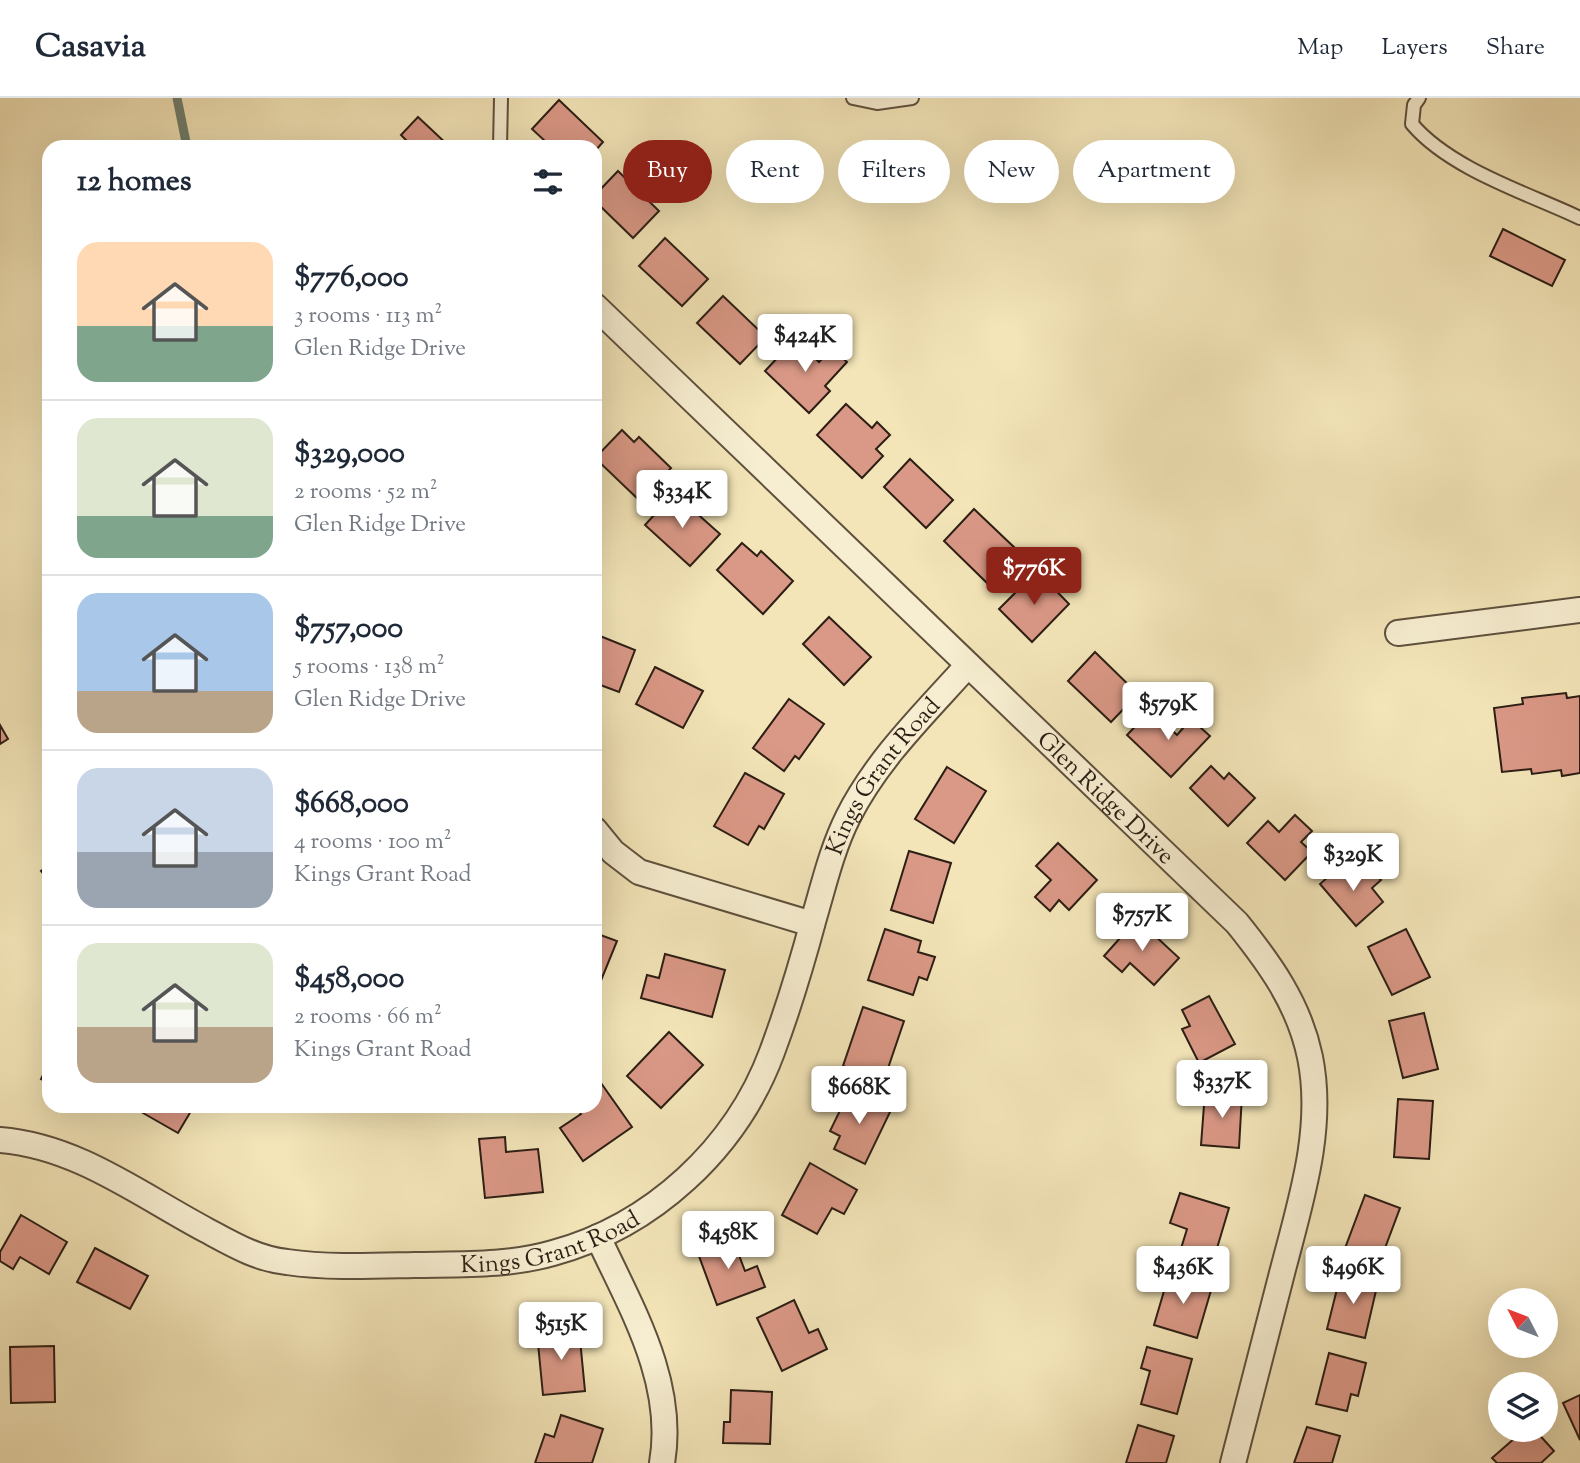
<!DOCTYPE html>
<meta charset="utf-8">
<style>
body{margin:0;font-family:"Sorts Mill Goudy",serif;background:#f2f2f3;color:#1f2937;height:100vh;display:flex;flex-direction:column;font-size:26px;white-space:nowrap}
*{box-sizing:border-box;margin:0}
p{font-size:23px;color:#747a83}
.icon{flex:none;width:38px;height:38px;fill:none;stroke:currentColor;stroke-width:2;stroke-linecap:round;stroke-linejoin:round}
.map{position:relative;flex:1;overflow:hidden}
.panel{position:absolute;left:42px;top:42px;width:560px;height:973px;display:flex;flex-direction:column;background:#fff;border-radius:21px;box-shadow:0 7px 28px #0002}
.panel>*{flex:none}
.hud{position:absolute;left:623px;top:42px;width:665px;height:63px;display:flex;gap:14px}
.needle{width:46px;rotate:312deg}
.tools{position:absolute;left:1488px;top:1190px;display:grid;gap:14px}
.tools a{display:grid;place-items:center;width:70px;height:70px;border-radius:50%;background:#fff;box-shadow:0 7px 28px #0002;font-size:35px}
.price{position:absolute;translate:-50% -60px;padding:0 16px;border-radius:7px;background:#fff;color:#222;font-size:23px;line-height:46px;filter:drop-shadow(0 2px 4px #0008)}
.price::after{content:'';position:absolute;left:50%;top:42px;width:21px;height:16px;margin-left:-10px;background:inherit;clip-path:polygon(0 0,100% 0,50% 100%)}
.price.current{background:#8f2418;color:#fff}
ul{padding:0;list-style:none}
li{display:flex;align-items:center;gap:21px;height:175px;padding:0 35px}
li+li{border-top:2px solid #e0e1e3}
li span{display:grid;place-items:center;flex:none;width:196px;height:140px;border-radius:21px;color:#555}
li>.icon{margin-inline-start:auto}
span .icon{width:84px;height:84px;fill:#fffc;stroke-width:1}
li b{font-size:30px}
h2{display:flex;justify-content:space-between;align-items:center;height:84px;padding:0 35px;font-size:30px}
.chip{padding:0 24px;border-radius:32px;background:#fff;box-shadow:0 7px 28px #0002;font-size:24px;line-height:63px}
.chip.current{background:#8f2418;color:#fff}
header{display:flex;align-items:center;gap:42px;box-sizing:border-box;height:98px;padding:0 35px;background:#fff;border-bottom:2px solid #e0e1e3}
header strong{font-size:33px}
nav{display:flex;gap:38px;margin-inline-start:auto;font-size:24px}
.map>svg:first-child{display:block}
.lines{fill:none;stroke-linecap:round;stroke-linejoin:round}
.stream{stroke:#6f7f6f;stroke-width:9}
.building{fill:#da9886;stroke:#2c1e14;stroke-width:2}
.lane-casing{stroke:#5e503d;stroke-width:16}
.street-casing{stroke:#5e503d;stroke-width:28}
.lane{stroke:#f7eed1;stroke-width:12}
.street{stroke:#f7eed1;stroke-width:24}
.labels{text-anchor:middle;stroke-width:7;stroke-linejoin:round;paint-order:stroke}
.street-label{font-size:24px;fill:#2c1e14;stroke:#f7eed1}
</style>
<header>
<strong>Casavia</strong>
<nav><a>Map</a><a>Layers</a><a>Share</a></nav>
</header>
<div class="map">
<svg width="1580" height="1365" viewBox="0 0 1580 1365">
<rect width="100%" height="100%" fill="#f3e5b8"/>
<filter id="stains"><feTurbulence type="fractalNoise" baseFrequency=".00286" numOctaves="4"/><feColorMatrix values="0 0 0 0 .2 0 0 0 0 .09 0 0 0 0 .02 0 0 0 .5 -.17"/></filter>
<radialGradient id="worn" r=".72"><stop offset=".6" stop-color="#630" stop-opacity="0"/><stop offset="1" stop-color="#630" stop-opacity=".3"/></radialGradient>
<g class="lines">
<polyline class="stream" points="177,0 187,49"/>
</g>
<g class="building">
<polygon points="559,2 603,44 595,53 595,49 541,48 545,43 532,31"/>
<polygon points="418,19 450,49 400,49 406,42 401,37"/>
<polygon points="618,73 659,113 633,140 595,103 595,97"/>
<polygon points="1503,131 1565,162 1552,188 1490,158"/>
<polygon points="665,140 708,181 682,208 639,168"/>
<polygon points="723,198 766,239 740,266 697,225"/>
<polygon points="795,241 819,264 832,250 847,264 825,288 830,293 809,315 765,273"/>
<polygon points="846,306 872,330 877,324 890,337 876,351 883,358 862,380 817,337"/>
<polygon points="622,332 634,344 639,339 671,370 640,403 595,360"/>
<polygon points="910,361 953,402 926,430 884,389"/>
<polygon points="674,395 720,436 690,468 645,427"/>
<polygon points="974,411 1018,453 987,485 944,443"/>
<polygon points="742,445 757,458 761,453 793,483 763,516 717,472"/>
<polygon points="1037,473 1069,506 1032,544 999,511"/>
<polygon points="829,519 871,559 844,587 803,546"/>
<polygon points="595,536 635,552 619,594 595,585"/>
<polygon points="1095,554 1138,596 1111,624 1068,583"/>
<polygon points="655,569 703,593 683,630 636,606"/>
<polygon points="1566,595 1567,600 1580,598 1580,675 1562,678 1561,672 1532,676 1531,671 1502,674 1494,610 1523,606 1522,600"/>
<polygon points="789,601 824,626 799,661 795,658 784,673 753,650"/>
<polygon points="1151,612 1177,637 1191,621 1210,638 1171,679 1127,637"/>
<polygon points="0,627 8,641 0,646"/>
<polygon points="1211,668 1224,681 1229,675 1255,700 1228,728 1190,690"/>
<polygon points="947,669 986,693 954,745 915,721"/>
<polygon points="745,675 784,696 764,731 759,728 748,747 714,728"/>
<polygon points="1295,717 1312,733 1301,744 1312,754 1285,782 1247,745 1268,723 1279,734"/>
<polygon points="1058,745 1097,782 1069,812 1059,802 1050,813 1035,799 1051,782 1036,768"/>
<polygon points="909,753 951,765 933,825 891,812"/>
<polygon points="1344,765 1358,781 1371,771 1381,782 1372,790 1383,804 1356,828 1320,786"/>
<polygon points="49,767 49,783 41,773"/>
<polygon points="1137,821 1179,860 1154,887 1130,865 1122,874 1104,858"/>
<polygon points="885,831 921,843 918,854 935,859 927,882 919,879 913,897 868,882"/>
<polygon points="1406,831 1430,879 1392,897 1368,849"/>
<polygon points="595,835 617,843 600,885 595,883"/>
<polygon points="665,856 725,872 712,919 641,900 647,877 659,880"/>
<polygon points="1209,898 1235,946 1199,965 1182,931 1190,928 1182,912"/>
<polygon points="863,909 904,923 884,982 843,968"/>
<polygon points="1424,915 1438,971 1403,980 1389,923"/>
<polygon points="669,934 703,967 661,1010 627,978"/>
<polygon points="49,965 49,985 41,981"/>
<polygon points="601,985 632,1029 583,1063 560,1030 581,1016 575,1008 595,1008 595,989"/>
<polygon points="850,992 891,1012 865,1066 834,1051 840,1038 830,1033"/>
<polygon points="1205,994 1242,997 1239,1050 1201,1047"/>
<polygon points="1398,1001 1433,1003 1429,1061 1394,1059"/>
<polygon points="138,1008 194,1008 178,1035 136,1011"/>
<polygon points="505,1039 506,1054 538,1051 543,1094 485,1100 479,1041"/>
<polygon points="810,1065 857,1092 844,1116 832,1110 817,1136 782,1117"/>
<polygon points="1180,1095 1229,1110 1212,1167 1179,1157 1187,1131 1170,1125"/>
<polygon points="1365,1097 1400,1110 1379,1166 1344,1153"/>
<polygon points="21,1117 67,1144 49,1176 20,1159 13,1171 0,1163 0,1154"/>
<polygon points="731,1136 745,1173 757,1168 765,1189 717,1207 696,1150"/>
<polygon points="95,1150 148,1178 130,1211 77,1184"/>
<polygon points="1341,1175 1378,1184 1365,1240 1327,1231"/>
<polygon points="1169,1176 1212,1189 1197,1240 1154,1227"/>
<polygon points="794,1202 809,1235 818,1231 827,1251 782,1273 757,1220"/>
<polygon points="579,1231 585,1293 543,1297 537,1235"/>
<polygon points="54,1248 55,1304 11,1305 10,1249"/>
<polygon points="1147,1249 1192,1261 1177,1316 1141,1306 1150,1273 1141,1270"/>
<polygon points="1329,1255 1366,1265 1358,1298 1351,1296 1347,1313 1316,1306"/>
<polygon points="731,1292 772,1294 770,1346 723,1345 724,1324 730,1324"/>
<polygon points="1580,1297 1580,1342 1563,1305"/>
<polygon points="561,1317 603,1331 592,1365 535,1365 545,1336 554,1339"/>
<polygon points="1138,1327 1174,1338 1166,1365 1126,1365"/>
<polygon points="1307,1329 1340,1338 1332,1365 1294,1365"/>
<polygon points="1524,1332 1535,1332 1554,1353 1541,1365 1497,1365 1492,1360"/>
</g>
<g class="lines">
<defs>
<g id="lane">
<polyline points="853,0 877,5 912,0"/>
<path d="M1419,0L1414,7L1412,26C1450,71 1527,95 1580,120"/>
<polyline points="500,49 501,0"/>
</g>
<g id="street">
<path id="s1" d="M595,208L1237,825C1270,866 1299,906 1310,959C1325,1033 1299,1108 1281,1179C1265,1241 1249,1303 1233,1365"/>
<polyline points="1398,535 1580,512"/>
<polyline points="595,732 613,754 639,774 812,826"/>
<path id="s2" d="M0,1042C77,1048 140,1097 206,1132C232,1146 257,1161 287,1164C329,1170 371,1168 414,1167C460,1166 508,1168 553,1155C652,1128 736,1051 772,954C788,911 802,865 814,820C824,786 832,751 848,719C877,661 926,614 968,567"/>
<path d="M598,1139C631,1210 676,1284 662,1365"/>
</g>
</defs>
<use href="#lane" class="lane-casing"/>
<use href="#street" class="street-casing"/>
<use href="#lane" class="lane"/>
<use href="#street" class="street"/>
</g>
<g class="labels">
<g class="street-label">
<text dy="8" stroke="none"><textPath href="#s2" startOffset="1190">Kings Grant Road</textPath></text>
<text dy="8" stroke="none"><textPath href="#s1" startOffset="709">Glen Ridge Drive</textPath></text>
<text dy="8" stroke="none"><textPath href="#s2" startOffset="581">Kings Grant Road</textPath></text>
</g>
</g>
<rect width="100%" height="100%" filter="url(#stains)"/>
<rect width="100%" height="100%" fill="url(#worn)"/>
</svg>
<div class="tools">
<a><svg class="needle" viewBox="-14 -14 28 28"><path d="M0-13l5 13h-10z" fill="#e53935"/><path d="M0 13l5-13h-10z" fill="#747a83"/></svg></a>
<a><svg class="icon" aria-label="layers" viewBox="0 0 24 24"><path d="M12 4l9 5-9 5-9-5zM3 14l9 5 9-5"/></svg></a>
</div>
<b class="price" style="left:805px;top:276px">$424K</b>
<b class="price" style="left:682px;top:432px">$334K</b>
<b class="price current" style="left:1034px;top:509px">$776K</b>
<b class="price" style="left:1168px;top:644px">$579K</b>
<b class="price" style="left:1353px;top:795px">$329K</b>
<b class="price" style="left:1142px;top:855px">$757K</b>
<b class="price" style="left:1222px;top:1022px">$337K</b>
<b class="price" style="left:859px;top:1028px">$668K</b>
<b class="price" style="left:728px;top:1173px">$458K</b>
<b class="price" style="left:1183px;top:1208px">$436K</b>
<b class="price" style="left:1353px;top:1208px">$496K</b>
<b class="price" style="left:561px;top:1264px">$515K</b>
<div class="hud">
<a class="chip current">Buy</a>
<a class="chip">Rent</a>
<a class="chip">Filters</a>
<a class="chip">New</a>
<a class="chip">Apartment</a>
</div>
<section class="panel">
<h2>12 homes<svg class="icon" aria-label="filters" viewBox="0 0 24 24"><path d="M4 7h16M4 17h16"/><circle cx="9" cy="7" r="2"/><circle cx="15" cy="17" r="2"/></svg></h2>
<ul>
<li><span style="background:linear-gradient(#ffd9b3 60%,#7fa58c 0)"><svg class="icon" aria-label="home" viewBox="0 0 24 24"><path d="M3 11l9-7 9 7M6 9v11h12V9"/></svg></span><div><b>$776,000</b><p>3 rooms · 113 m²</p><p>Glen Ridge Drive</p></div></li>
<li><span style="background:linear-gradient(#dfe7d0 70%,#7fa58c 0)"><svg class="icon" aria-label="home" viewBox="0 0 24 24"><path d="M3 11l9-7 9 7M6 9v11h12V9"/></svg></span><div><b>$329,000</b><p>2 rooms · 52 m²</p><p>Glen Ridge Drive</p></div></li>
<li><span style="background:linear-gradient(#a9c7e8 70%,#b9a48a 0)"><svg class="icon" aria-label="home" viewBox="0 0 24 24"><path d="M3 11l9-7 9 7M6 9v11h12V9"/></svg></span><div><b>$757,000</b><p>5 rooms · 138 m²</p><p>Glen Ridge Drive</p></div></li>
<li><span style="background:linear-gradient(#c9d6e8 60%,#9aa5b1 0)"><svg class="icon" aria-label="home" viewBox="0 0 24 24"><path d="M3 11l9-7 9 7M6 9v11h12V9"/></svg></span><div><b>$668,000</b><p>4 rooms · 100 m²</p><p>Kings Grant Road</p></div></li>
<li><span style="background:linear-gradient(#dfe7d0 60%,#b9a48a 0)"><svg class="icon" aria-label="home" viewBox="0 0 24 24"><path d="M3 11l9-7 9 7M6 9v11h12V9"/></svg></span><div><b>$458,000</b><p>2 rooms · 66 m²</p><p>Kings Grant Road</p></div></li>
</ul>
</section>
</div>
